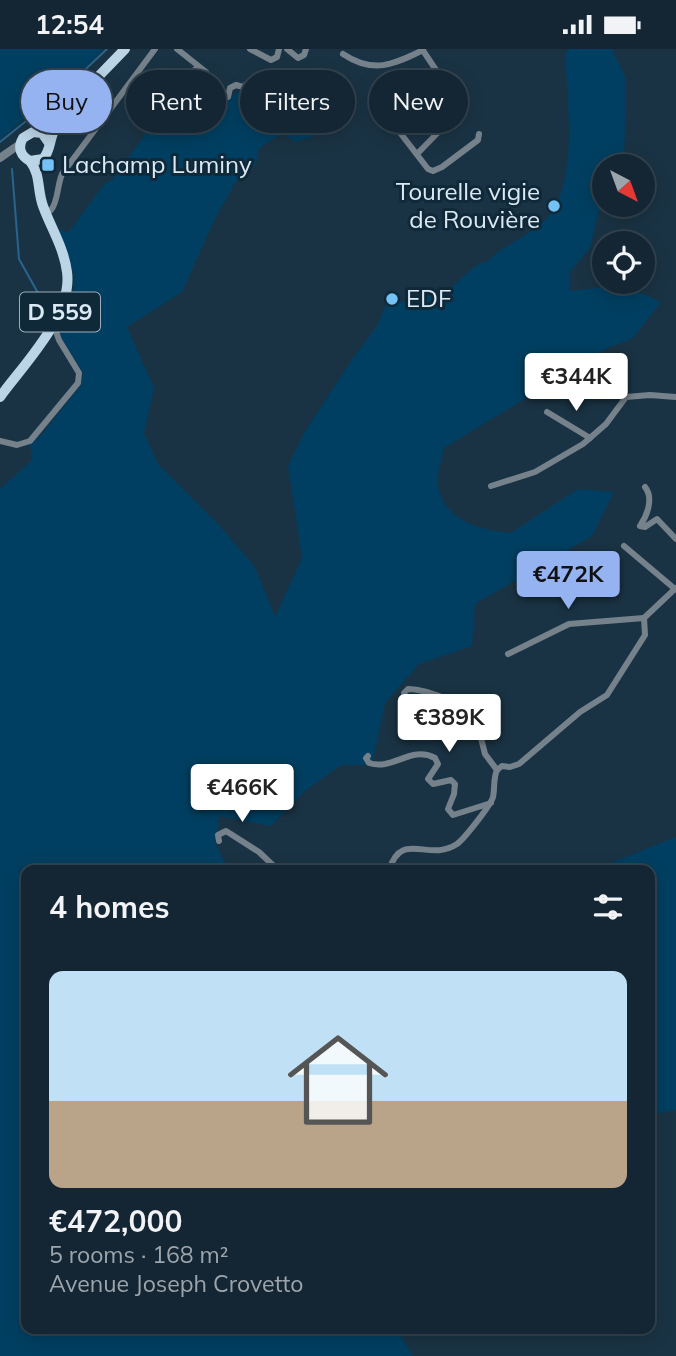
<!DOCTYPE html>
<meta charset="utf-8">
<style>
body{margin:0;font-family:Mulish,sans-serif;background:#21323f;color:#f1f3f6;height:100vh;display:flex;flex-direction:column;font-size:26px;white-space:nowrap}
*{box-sizing:border-box;margin:0}
p{font-size:23px;color:#9da5ac}
.icon{flex:none;width:38px;height:38px;fill:none;stroke:currentColor;stroke-width:2;stroke-linecap:round;stroke-linejoin:round}
.map{position:relative;flex:1;overflow:hidden}
.panel{position:absolute;left:21px;top:816px;width:634px;height:469px;display:flex;flex-direction:column;background:#142633;border-radius:14px;box-shadow:0 4px 18px #0003,0 0 0 2px #33434e}
.panel>*{flex:none}
.top-card{position:absolute;left:21px;top:21px;width:635px;height:63px;display:flex;gap:14px}
.needle{width:46px;rotate:139deg}
.fabs{position:absolute;left:592px;top:105px;display:grid;gap:14px}
.fabs a{display:grid;place-items:center;width:63px;height:63px;border-radius:50%;background:#142633;box-shadow:0 4px 18px #0003,0 0 0 2px #33434e;font-size:35px}
.price{position:absolute;translate:-50% -60px;padding:0 16px;border-radius:7px;background:#fff;color:#222;font-size:23px;line-height:46px;filter:drop-shadow(0 2px 4px #0008)}
.price::after{content:'';position:absolute;left:50%;top:42px;width:21px;height:16px;margin-left:-10px;background:inherit;clip-path:polygon(0 0,100% 0,50% 100%)}
.price.selected{background:#95b2f1;color:#111}
ul{padding:0;list-style:none}
li{display:grid;align-content:center;gap:14px;height:371px;padding:0 28px}
li+li{border-top:2px solid #33434e}
li span{display:grid;place-items:center;height:217px;border-radius:14px;color:#555}
li>.icon{margin-inline-start:auto}
span .icon{width:126px;height:126px;fill:#fffc;stroke-width:1}
li b{font-size:30px}
h2{display:flex;justify-content:space-between;align-items:center;height:84px;padding:0 28px;font-size:30px}
.chip{padding:0 24px;border-radius:32px;background:#142633;box-shadow:0 4px 18px #0003,0 0 0 2px #33434e;font-size:24px;line-height:63px}
.chip.selected{background:#95b2f1;color:#111}
.status{display:flex;justify-content:space-between;align-items:center;height:49px;padding:0 35px;background:#142633;direction:ltr}
.status svg{height:19px;fill:currentColor}
.map>svg:first-child{display:block}
.green{fill:#003f61}
.lines{fill:none;stroke-linecap:round;stroke-linejoin:round}
.stream{stroke:#28658c;stroke-width:2}
.minor{stroke:#76828b;stroke-width:6}
.tertiary{stroke:#76828b;stroke-width:8}
.primary{stroke:#bbd4e6;stroke-width:10}
.poi-dot{fill:#73c1f5;stroke:#102939;stroke-width:2.5}
.labels{text-anchor:middle;stroke-width:6;stroke-linejoin:round;paint-order:stroke}
.shield{fill:#102939;stroke:#9dafbc;stroke-width:2}
.shield-label{font-size:23px;font-weight:bold;fill:#dae9f4}
.poi-label{font-size:24px;fill:#dae9f4;stroke:#102939;text-anchor:start}
</style>
<div class="status"><b>12:54</b><svg viewBox="0 0 49 12"><path d="M0 12V9h3v3zM5 12V6h3v6zM10 12V3h3v9zM15 12V0h3v12zM26 1h20v11H26zM47 4h2v5h-2z"/></svg></div>
<div class="map">
<svg width="676" height="1307" viewBox="0 0 676 1307">
<rect width="100%" height="100%" fill="#1a3344"/>
<g class="green">
<polygon points="0,0 103,0 81,23 0,90"/>
<path d="M569,0H612L626,30L624,117H604V154L599,161L590,199L569,224V242L624,236L661,253L633,289L608,299L444,399C442,410 436,427 438,437C445,472 480,481 511,484L578,440L614,443L592,487L475,555L472,597L419,615L385,654L372,716H341L306,741L271,777L219,767L216,796L229,821H26V1279H396L413,1307H0V440L32,411L30,395L41,386L81,336L83,324L62,290L59,279C83,233 75,224 57,179L68,184L105,134L112,131L171,50L172,41L204,65L266,25L347,66L328,83L295,93L283,84L259,99L256,115L235,134L214,172L182,243L127,278L154,339L144,384L158,415L217,474L255,518L275,568L302,509L288,417L305,382L353,309L377,277L386,256C406,251 427,249 446,241C460,235 469,216 487,213C504,194 533,186 548,168C579,130 567,50 565,4Z"/>
<polygon points="676,788 676,1061 649,1066 649,821 593,821"/>
</g>
<g class="lines">
<g class="stream">
<polyline points="0,93 56,48 107,0"/>
<polyline points="12,120 19,210 38,244 44,275"/>
</g>
<g class="minor">
<polyline points="177,0 206,23 222,49 228,48 230,39 236,36 243,38 250,32"/>
<polyline points="250,0 271,11 277,8 279,0"/>
<polyline points="287,0 298,9 304,6 306,0"/>
<polyline points="422,0 456,51"/>
<path d="M343,5C373,25 393,16 423,1"/>
<polyline points="181,32 198,18"/>
<circle cx="453" cy="58" r="7"/>
<polyline points="398,81 428,120 433,122 442,118 478,91 479,85"/>
<polyline points="417,105 457,64"/>
<path d="M51,161C58,153 57,137 62,125L155,0"/>
<polyline points="547,363 590,389"/>
<polyline points="0,392 17,396 30,392 78,334 79,324 59,291 53,274"/>
<polyline points="491,437 535,423 583,395 606,375 626,348 650,346 676,348"/>
<path d="M645,438C654,449 647,467 640,477L645,478L657,470L676,490"/>
<polyline points="624,497 675,540"/>
<polyline points="508,605 569,575 644,569"/>
<path d="M412,670L404,644L408,640C428,640 445,651 464,655C470,657 475,655 480,658V662L461,666L458,672L480,685L485,705L497,721"/>
<path d="M368,707L366,709L369,714C393,722 411,696 435,709L438,715L428,730L433,735L451,731L455,735L454,745L448,760L453,766L491,754"/>
<polyline points="219,792 218,786 226,782 259,803 278,821"/>
<path d="M389,821C402,780 428,814 457,795C464,790 491,756 493,748C495,739 493,730 497,721L502,717L510,718L519,715L580,663L607,646L645,586L644,569L676,539"/>
</g>
<polyline class="tertiary" points="0,109 20,95"/>
<g class="primary">
<polyline points="96,30 125,0"/>
<path d="M49,94L42,84L33,83L23,89C17,99 21,107 30,112L43,110C51,102 49,90 55,80L99,28"/>
<path d="M0,348C24,315 73,266 67,223C64,199 51,179 43,157C37,141 41,126 30,112"/>
</g>
</g>
<g class="poi-dot">
<rect x="41" y="109" width="14" height="14" rx="3.5"/>
<circle cx="554" cy="157" r="7"/>
<circle cx="392" cy="250" r="7"/>
</g>
<g class="labels">
<rect class="shield" x="20" y="243.5" width="80" height="39" rx="5"/>
<g class="shield-label">
<text x="60" y="271">D 559</text>
</g>
<g class="poi-label">
<text x="62" y="124">Lachamp Luminy</text>
<text x="540" y="151" text-anchor="end">Tourelle vigie<tspan x="540" dy="28">de Rouvière</tspan></text>
<text x="406" y="258">EDF</text>
</g>
</g>
</svg>
<div class="fabs">
<a><svg class="needle" viewBox="-14 -14 28 28"><path d="M0-13l5 13h-10z" fill="#e53935"/><path d="M0 13l5-13h-10z" fill="#9da5ac"/></svg></a>
<a><svg class="icon" aria-label="locate" viewBox="0 0 24 24"><circle cx="12" cy="12" r="6"/><path d="M12 2v4M12 18v4M2 12h4M18 12h4"/></svg></a>
</div>
<b class="price" style="left:576px;top:364px">€344K</b>
<b class="price selected" style="left:568px;top:562px">€472K</b>
<b class="price" style="left:449px;top:705px">€389K</b>
<b class="price" style="left:242px;top:775px">€466K</b>
<div class="top-card">
<a class="chip selected">Buy</a>
<a class="chip">Rent</a>
<a class="chip">Filters</a>
<a class="chip">New</a>
</div>
<section class="panel">
<h2>4 homes<svg class="icon" aria-label="filters" viewBox="0 0 24 24"><path d="M4 7h16M4 17h16"/><circle cx="9" cy="7" r="2"/><circle cx="15" cy="17" r="2"/></svg></h2>
<ul>
<li><span style="background:linear-gradient(#bfe0f5 60%,#b9a48a 0)"><svg class="icon" aria-label="home" viewBox="0 0 24 24"><path d="M3 11l9-7 9 7M6 9v11h12V9"/></svg></span><div><b>€472,000</b><p>5 rooms · 168 m²</p><p>Avenue Joseph Crovetto</p></div></li>
</ul>
</section>
</div>
